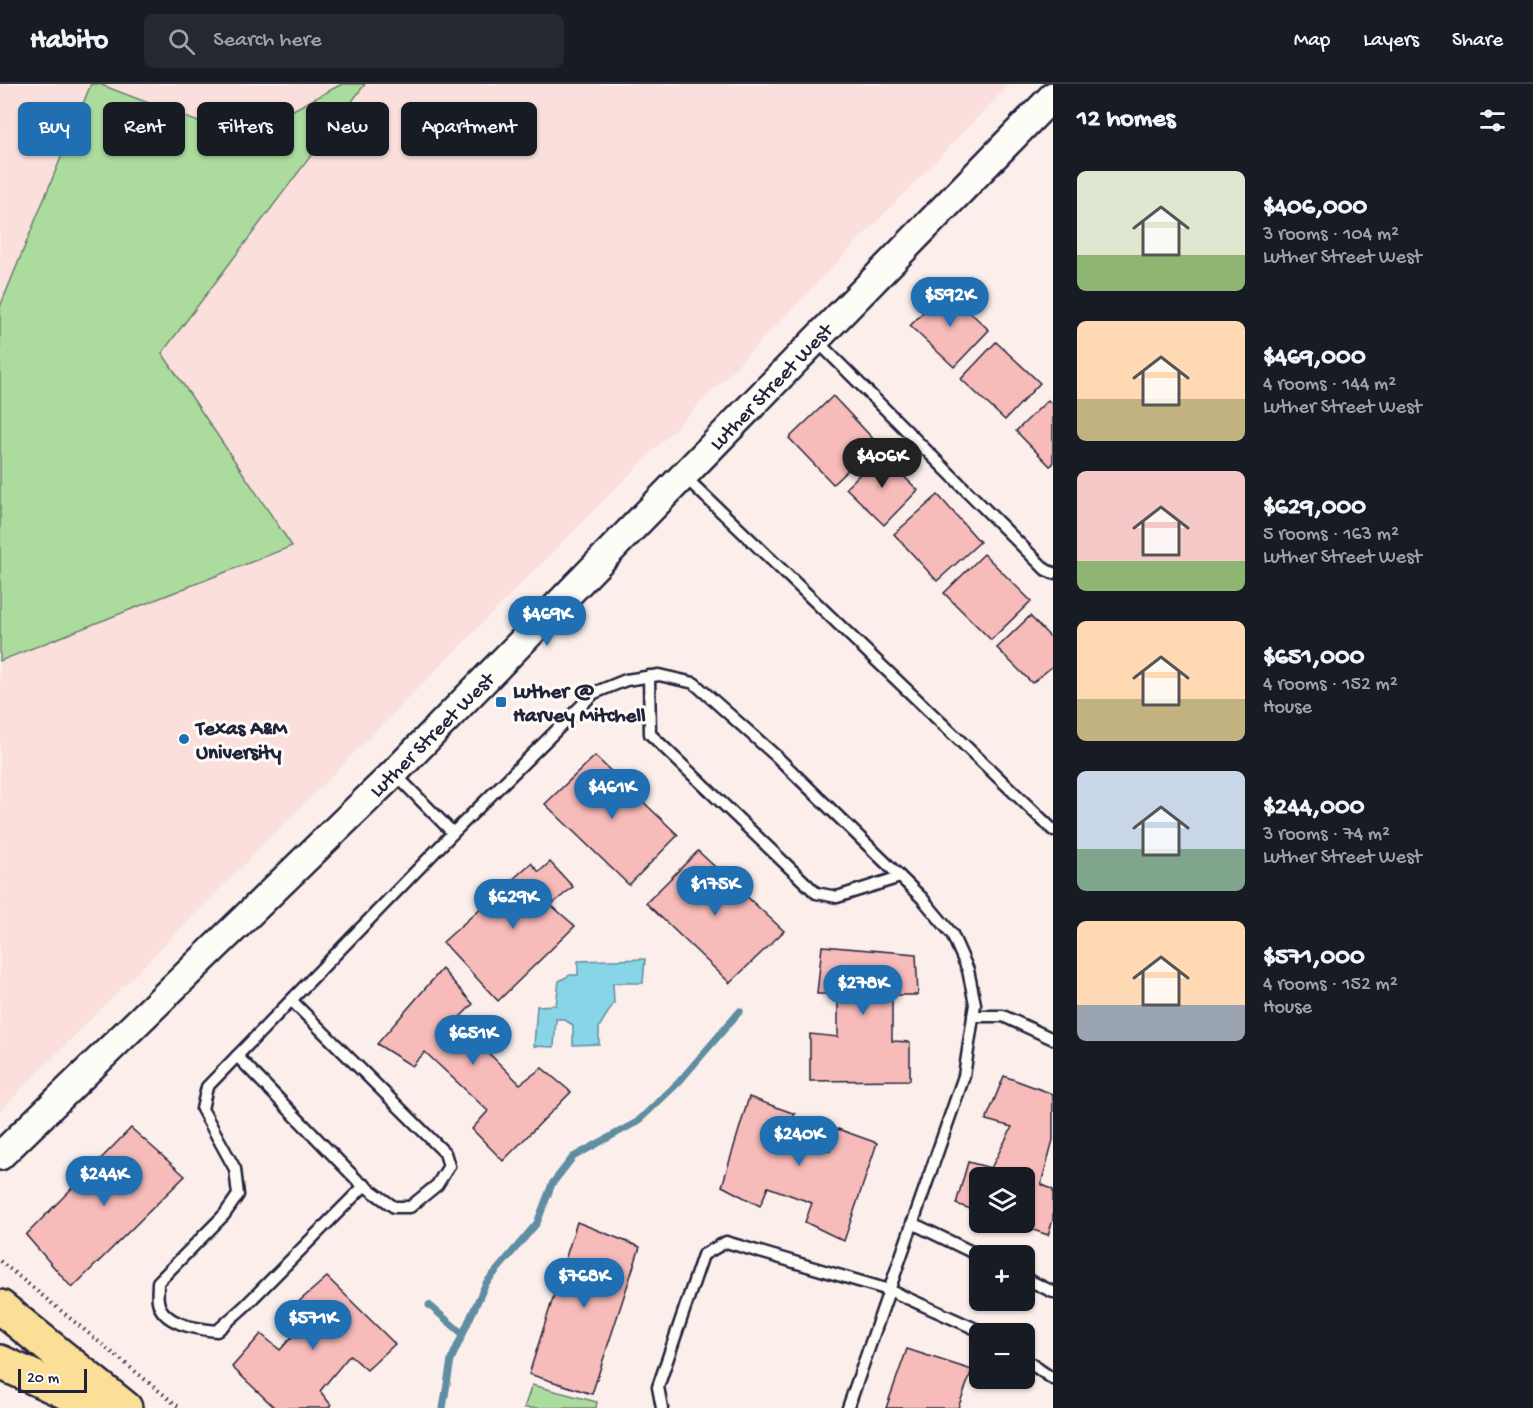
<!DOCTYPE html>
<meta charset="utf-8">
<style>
body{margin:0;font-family:"Gochi Hand",sans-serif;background:#242831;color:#f1f3f6;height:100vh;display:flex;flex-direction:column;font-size:22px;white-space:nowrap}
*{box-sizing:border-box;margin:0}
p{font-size:20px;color:#9ea1a6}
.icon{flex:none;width:33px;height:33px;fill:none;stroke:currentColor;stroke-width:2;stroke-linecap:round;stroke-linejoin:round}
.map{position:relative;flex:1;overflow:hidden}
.side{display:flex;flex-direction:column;background:#171b24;width:480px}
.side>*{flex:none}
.guide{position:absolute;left:18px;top:18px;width:570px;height:54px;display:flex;gap:12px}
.controls{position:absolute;left:969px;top:1083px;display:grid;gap:12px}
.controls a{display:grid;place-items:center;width:66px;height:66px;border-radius:9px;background:#171b24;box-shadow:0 2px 4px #0004;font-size:30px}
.scale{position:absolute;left:18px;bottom:15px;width:69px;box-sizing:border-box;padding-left:6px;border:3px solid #22223b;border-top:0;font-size:16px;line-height:21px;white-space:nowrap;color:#22223b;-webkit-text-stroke:4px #fdfcf7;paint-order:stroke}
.price{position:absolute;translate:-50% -51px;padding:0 14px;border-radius:21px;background:#1f6fb2;color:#fff;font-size:20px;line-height:39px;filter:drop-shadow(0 2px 3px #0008)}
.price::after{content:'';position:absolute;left:50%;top:36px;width:18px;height:14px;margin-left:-9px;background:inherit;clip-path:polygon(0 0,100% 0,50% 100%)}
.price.on{background:#222;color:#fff}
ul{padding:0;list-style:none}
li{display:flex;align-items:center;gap:18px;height:150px;padding:0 24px}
li span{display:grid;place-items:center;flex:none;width:168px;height:120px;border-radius:9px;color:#555}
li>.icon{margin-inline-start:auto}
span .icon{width:72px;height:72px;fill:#fffc;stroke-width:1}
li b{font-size:26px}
h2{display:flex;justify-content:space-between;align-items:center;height:72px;padding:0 24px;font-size:26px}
.tag{padding:0 21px;border-radius:9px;background:#171b24;box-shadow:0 2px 4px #0004;font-size:21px;line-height:54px}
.tag.on{background:#1f6fb2;color:#fff}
header{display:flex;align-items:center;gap:36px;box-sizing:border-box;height:84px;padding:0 30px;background:#171b24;border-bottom:2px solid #363941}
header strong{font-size:28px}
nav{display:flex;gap:33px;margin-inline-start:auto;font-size:21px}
.search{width:420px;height:54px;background:#242831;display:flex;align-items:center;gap:15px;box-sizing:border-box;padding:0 21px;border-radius:9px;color:#9ea1a6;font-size:22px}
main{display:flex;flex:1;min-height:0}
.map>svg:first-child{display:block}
.built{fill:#fadfdc}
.green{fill:#acdc9d;stroke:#677f6c;stroke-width:1.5}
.water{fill:#88d5e7;stroke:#5f8da2;stroke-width:1.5}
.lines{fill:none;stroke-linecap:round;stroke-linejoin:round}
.stream{stroke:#5f8da2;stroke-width:7}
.building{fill:#f7bbb9;stroke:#22223b;stroke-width:1.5}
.service-casing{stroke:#22223b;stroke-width:15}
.tertiary-casing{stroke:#22223b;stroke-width:32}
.trunk-casing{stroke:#22223b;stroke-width:38}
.path{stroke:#22223b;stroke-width:4;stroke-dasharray:1.5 4.5;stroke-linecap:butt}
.service{stroke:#fdfcf7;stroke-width:10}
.tertiary{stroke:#fdfcf7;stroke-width:27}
.trunk{stroke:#fbdf96;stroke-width:33}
.poi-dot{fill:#1f6fb2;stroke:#fdfcf7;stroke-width:2}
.labels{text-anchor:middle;stroke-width:6;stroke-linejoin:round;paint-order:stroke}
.street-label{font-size:21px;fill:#22223b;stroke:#fdfcf7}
.poi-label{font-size:21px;font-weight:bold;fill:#22223b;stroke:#fdfcf7;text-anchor:start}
</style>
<header>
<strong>Habito</strong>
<div class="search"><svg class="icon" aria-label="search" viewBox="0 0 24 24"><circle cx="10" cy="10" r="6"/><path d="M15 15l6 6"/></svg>Search here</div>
<nav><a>Map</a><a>Layers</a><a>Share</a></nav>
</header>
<main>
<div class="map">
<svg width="1053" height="1324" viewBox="0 0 1053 1324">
<rect width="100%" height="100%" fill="#fcefeb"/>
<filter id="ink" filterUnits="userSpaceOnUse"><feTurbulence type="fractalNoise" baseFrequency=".0167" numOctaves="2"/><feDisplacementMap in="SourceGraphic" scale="12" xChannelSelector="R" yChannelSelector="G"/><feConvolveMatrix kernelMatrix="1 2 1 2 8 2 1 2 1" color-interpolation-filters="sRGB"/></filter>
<g filter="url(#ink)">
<polygon class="built" points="0,0 1010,0 735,284 0,1027"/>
<g class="green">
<polygon points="91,0 99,0 240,54 342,0 365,0 162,269 292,462 0,577 0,223"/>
<polygon points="532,1301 597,1318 596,1324 524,1324"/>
</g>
<polygon class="water" points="645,875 643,899 613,899 614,919 599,943 599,960 573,961 573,941 563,935 556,935 554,963 534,962 537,922 556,921 559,897 570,891 578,891 578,877"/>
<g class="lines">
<g class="stream">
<polyline points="429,1221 463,1250"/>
<polyline points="443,1324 451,1276 486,1199 537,1139 552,1100 573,1073 637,1038 678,999 740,927"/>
</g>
</g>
<g class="building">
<polygon points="945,205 989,246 954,283 910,242"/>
<polygon points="996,258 1040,299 1005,336 961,295"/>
<polygon points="833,312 877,359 833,400 789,354"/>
<polygon points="1048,316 1053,321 1053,380 1050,382 1016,347"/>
<polygon points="880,370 918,406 884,441 846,404"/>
<polygon points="938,411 980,458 937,497 894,450"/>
<polygon points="984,470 1031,517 991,556 944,509"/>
<polygon points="1030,532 1053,556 1053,582 1032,599 997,564"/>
<polygon points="595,672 678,751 629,801 545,720"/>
<polygon points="698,767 784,847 730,899 646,819"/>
<polygon points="550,778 573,803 551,821 575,842 498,917 443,858 531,779 539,788"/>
<polygon points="822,862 916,870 918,911 892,911 892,957 910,958 910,996 810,997 810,950 838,953 838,910 817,910"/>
<polygon points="442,885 473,920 456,937 520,1000 542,984 571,1008 503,1077 472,1045 488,1027 425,968 412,982 377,960"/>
<polygon points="1004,992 1053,1010 1053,1056 1041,1100 1053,1106 1053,1136 1048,1151 1010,1138 1024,1138 1024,1094 980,1094 980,1128 956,1120 968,1078 991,1084 1012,1043 986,1036"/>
<polygon points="749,1013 795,1030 784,1048 830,1067 838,1045 877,1059 844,1157 805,1138 812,1119 768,1103 760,1122 722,1102"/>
<polygon points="131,1044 185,1092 72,1204 26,1151"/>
<polygon points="577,1138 640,1163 592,1310 529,1290"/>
<polygon points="327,1193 395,1260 367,1286 350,1271 320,1307 331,1321 328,1324 275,1324 232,1283 261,1250 280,1266 310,1233 296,1220"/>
<polygon points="907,1265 972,1286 958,1324 886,1324"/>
</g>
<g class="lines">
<defs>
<g id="service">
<polyline points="816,256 1046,486 1053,489"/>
<polyline points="684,392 1053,746"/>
<polyline points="649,592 650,650 816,809 837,813 900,793"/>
<polyline points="394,689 453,749"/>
<polyline points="973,932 1003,932 1053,955"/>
<polyline points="237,972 358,1097 394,1123 410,1123 437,1101 449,1082 445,1069 292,917"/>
<path d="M365,1101L245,1222L217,1247C199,1245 162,1241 158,1217C157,1211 158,1204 158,1198L224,1131L238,1111L235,1085L202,1025L207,1003L453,749L594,609L626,596L659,591L694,599L776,672L922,814L952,850L968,886L975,920L964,992L848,1324"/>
<polyline points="912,1139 980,1172"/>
<polyline points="1024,1194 1053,1208"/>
<polyline points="1024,1275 1053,1295"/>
<polyline points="662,1324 658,1303 703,1171 726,1158 889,1206 987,1250"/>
</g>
<polyline id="tertiary" points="0,1072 394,689 1053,12"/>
<g id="trunk">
<polyline points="0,1223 125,1324"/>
<polyline points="0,1278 101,1324"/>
</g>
</defs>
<use href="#service" class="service-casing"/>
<use href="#tertiary" class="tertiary-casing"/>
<use href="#trunk" class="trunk-casing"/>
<polyline class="path" points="0,1177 180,1324"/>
<use href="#service" class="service"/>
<use href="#tertiary" class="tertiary"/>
<use href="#trunk" class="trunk"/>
</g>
</g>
<g class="poi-dot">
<rect x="495" y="612" width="12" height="12" rx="3"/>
<circle cx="184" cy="655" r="6"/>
</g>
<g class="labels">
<g class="street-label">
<text transform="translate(770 302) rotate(-46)" y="7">Luther Street West</text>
<text transform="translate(431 650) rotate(-45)" y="7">Luther Street West</text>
</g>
<g class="poi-label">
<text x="513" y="613">Luther @<tspan x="513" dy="24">Harvey Mitchell</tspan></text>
<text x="196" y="650">Texas A&amp;M<tspan x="196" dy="24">University</tspan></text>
</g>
</g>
</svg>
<div class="controls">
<a><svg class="icon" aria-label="layers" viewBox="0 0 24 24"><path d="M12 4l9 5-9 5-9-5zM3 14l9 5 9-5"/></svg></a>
<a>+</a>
<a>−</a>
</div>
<div class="scale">20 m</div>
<b class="price" style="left:950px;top:244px">$592K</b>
<b class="price on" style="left:882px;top:405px">$406K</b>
<b class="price" style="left:547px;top:563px">$469K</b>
<b class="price" style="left:612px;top:736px">$461K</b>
<b class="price" style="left:715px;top:833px">$175K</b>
<b class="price" style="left:513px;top:846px">$629K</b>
<b class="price" style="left:863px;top:932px">$278K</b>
<b class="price" style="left:473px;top:982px">$651K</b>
<b class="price" style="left:799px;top:1083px">$240K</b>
<b class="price" style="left:104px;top:1123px">$244K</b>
<b class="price" style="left:584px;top:1225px">$768K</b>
<b class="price" style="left:313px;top:1267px">$571K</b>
<div class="guide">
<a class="tag on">Buy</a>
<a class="tag">Rent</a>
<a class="tag">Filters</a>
<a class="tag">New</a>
<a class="tag">Apartment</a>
</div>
</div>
<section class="side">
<h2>12 homes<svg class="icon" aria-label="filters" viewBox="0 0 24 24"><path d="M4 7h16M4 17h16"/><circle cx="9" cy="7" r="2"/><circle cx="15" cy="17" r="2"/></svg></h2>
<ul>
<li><span style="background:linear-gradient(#dfe7d0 70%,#8fb573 0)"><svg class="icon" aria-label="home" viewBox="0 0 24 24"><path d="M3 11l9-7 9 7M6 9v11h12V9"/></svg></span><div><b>$406,000</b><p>3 rooms · 104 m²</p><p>Luther Street West</p></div></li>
<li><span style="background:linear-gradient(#ffd9b3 65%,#c2b280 0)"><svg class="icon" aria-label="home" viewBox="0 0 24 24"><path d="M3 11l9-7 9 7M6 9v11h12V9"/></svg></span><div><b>$469,000</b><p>4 rooms · 144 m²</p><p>Luther Street West</p></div></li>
<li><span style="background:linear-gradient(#f6c9c9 75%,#8fb573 0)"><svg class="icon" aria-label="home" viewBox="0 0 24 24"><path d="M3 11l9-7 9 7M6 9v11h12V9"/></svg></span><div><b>$629,000</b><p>5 rooms · 163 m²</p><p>Luther Street West</p></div></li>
<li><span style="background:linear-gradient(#ffd9b3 65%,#c2b280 0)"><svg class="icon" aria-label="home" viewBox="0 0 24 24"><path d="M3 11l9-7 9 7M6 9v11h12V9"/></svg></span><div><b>$651,000</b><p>4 rooms · 152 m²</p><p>House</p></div></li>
<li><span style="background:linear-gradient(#c9d6e8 65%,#7fa58c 0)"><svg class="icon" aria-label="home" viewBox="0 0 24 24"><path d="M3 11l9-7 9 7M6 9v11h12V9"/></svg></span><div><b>$244,000</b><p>3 rooms · 74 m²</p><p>Luther Street West</p></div></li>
<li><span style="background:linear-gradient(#ffd9b3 70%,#9aa5b1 0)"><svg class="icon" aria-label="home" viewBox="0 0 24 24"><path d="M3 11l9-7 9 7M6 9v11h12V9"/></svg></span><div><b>$571,000</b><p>4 rooms · 152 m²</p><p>House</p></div></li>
</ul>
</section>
</main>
